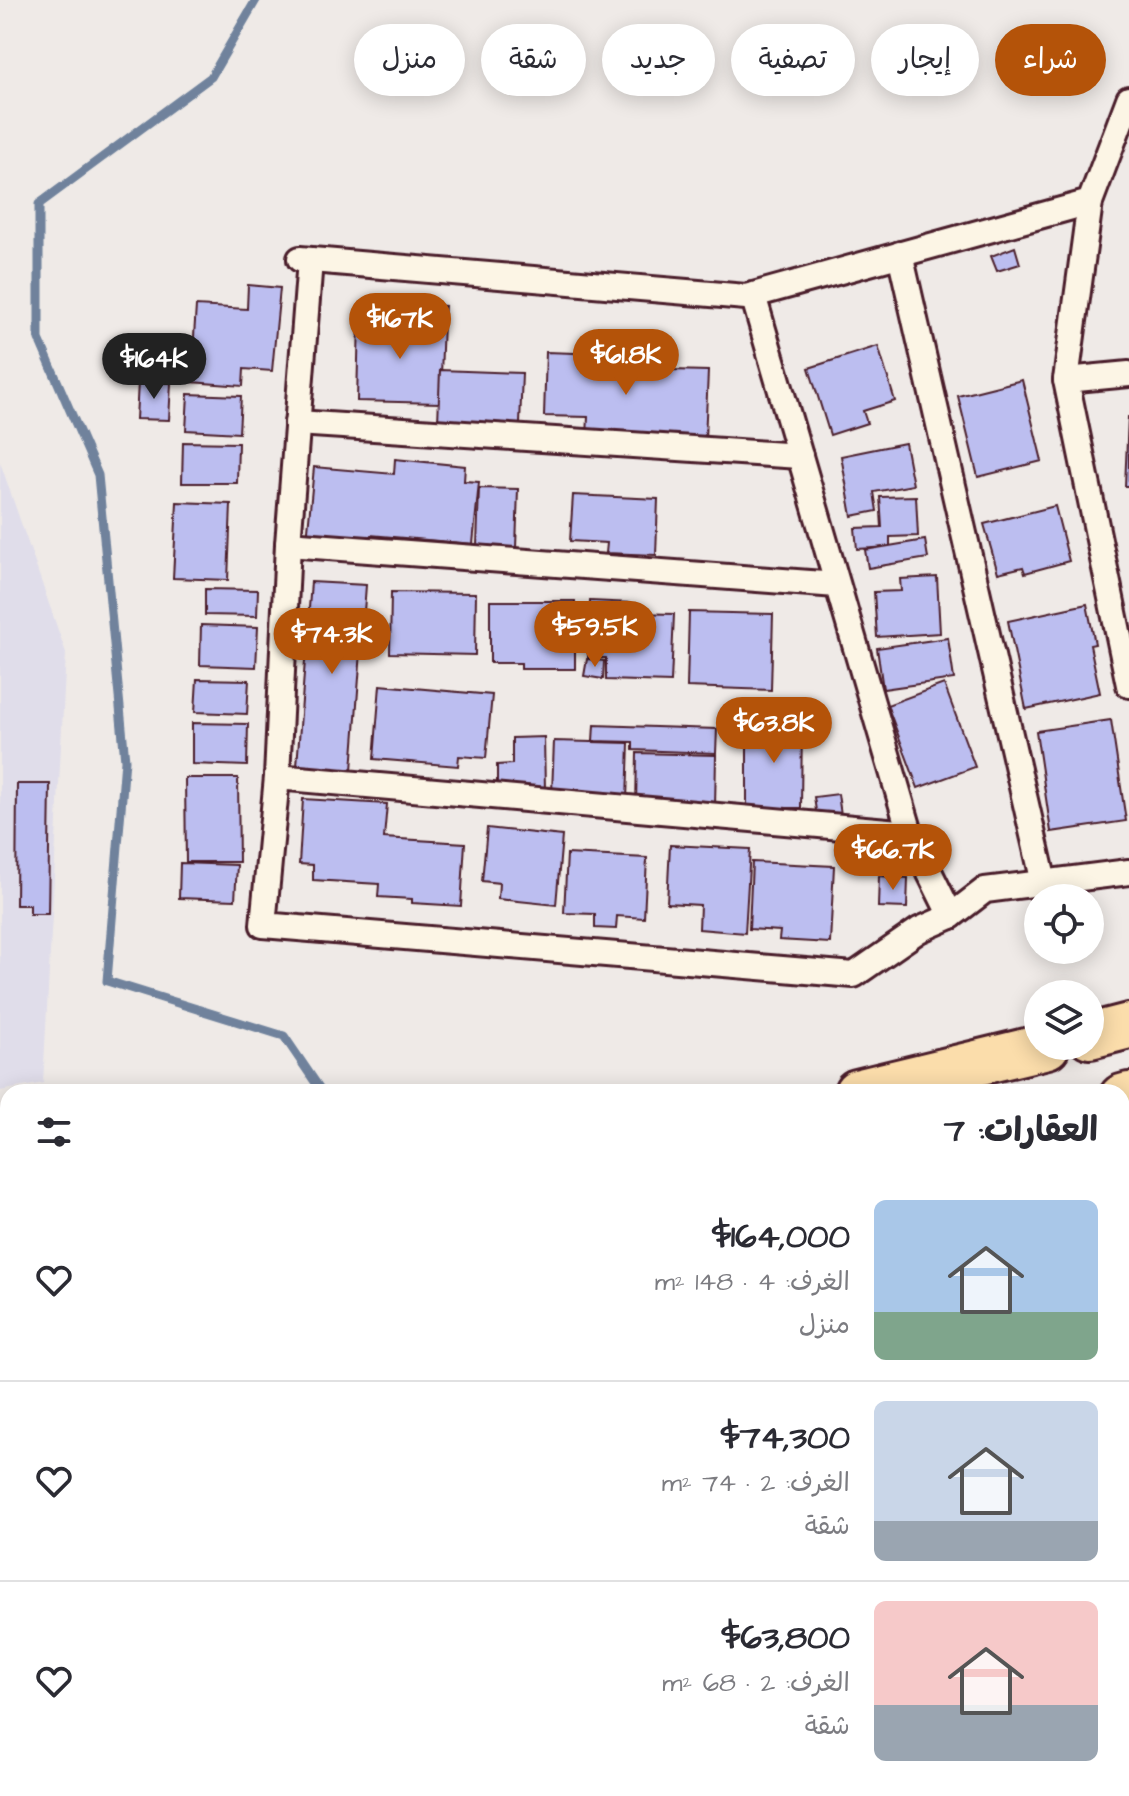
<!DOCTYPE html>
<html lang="ar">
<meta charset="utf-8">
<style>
body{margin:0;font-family:"Architects Daughter","Playpen Sans Arabic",sans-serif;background:#f7f7f7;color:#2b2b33;direction:rtl;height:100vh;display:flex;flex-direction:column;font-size:30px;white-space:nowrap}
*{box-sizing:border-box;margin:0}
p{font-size:26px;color:#7c7c81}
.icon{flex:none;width:44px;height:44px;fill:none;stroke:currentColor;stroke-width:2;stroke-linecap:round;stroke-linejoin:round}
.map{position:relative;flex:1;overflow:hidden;direction:ltr}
.panel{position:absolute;left:0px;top:1084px;width:1130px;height:712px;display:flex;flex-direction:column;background:#fff;border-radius:24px 24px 0 0;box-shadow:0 4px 20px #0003;direction:rtl}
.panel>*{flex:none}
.top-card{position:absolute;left:24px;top:24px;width:1082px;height:72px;direction:rtl;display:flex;gap:16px}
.buttons{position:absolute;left:1024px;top:884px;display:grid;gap:16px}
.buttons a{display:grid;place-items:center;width:80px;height:80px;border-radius:50%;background:#fff;box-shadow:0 4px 20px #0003;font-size:40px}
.price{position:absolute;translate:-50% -68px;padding:0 18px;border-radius:28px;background:#b45309;color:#fff;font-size:26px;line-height:52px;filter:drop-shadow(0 2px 4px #0008)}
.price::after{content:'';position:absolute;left:50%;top:48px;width:24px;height:18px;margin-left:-12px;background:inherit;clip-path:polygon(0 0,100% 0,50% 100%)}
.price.on{background:#222;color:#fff}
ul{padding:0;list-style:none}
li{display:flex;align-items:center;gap:24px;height:200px;padding:0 32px}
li+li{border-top:2px solid #e1e1e2}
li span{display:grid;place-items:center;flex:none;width:224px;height:160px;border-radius:12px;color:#555}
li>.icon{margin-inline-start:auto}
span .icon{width:96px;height:96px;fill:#fffc;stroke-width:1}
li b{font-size:34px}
h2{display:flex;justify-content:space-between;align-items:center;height:96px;padding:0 32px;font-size:34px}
.chip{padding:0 28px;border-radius:36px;background:#fff;box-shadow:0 4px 20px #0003;font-size:28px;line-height:72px}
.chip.on{background:#b45309;color:#fff}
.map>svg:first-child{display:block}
.built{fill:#e0ddea}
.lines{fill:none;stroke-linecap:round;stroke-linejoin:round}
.stream{stroke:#6f829c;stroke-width:9}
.building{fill:#bcbef0;stroke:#4a1f2b;stroke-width:2}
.lane-casing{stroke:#4a1f2b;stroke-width:18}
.street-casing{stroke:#4a1f2b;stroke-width:30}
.highway-casing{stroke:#4a1f2b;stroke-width:50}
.lane{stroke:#fcf5e5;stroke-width:12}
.street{stroke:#fcf5e5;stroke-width:24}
.highway{stroke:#fbddab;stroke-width:44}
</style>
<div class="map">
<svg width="1129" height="1796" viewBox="0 0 1129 1796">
<rect width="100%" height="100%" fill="#efeae7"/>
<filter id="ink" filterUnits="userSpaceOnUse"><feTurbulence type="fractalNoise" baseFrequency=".0125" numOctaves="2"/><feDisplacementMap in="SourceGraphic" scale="16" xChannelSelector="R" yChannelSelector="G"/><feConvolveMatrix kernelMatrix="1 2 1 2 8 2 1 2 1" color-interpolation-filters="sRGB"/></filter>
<g filter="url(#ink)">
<polygon class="built" points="0,462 66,653 43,1083 0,1091"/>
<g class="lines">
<g class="stream">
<polyline points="256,0 211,77 39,204 39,339 98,475 125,760 107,981 284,1036 322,1092"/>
<polyline points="46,1796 53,1788"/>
</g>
</g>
<g class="building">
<polygon points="1015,247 1020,264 997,271 991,256"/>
<polygon points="248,285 280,288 272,371 244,369 243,386 191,382 196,306 247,309"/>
<polygon points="412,304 445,306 444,317 412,315"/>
<polygon points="359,319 443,321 440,403 357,401"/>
<polygon points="878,346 895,401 863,411 867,423 830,435 809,368"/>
<polygon points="546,352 633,355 633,369 708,371 705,440 587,436 588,417 544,416"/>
<polygon points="440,370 522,373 520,424 438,423"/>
<polygon points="1022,380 1042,461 978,477 958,396"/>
<polygon points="138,382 171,383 169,420 136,419"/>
<polygon points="188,394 241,396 239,433 186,430"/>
<polygon points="1128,417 1129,417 1129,486 1125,486"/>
<polygon points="183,442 238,443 237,483 182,483"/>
<polygon points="905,443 913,485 874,492 877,511 852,516 841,456"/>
<polygon points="395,459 465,466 464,481 479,482 473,544 371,535 370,547 307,541 314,467 394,474"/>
<polygon points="479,488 518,489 516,548 477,546"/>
<polygon points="573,495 658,499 656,555 606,553 607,543 570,541"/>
<polygon points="916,496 918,536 890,537 890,547 857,549 855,528 882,527 880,497"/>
<polygon points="177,502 231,504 228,580 173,578"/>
<polygon points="1055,506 1069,561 1025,573 1023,567 998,573 984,524"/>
<polygon points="925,540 928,558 868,568 865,550"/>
<polygon points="937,577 940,633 877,637 874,592 901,591 900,579"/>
<polygon points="311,582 366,585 352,770 297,766"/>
<polygon points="205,589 258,590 257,616 205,615"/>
<polygon points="391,592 476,593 475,655 390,653"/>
<polygon points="490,601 575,601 575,669 521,669 521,663 490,663"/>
<polygon points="590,601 632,603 632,613 674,614 671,682 606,680 606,658 588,658"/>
<polygon points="1087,604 1095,644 1090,645 1100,693 1026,709 1008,621"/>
<polygon points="689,612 773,614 771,690 687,687"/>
<polygon points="201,625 258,627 256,667 200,665"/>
<polygon points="948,638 954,679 883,689 877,648"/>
<polygon points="587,659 604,661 603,679 584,676"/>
<polygon points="197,679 249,680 247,714 195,712"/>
<polygon points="944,684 975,767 918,788 887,705"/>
<polygon points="380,685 492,695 486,758 459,756 458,766 374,759"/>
<polygon points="753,701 782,701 782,720 754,721"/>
<polygon points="1111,720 1126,821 1051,832 1036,731"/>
<polygon points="747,721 802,722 801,808 747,808"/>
<polygon points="192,723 248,724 247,766 192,764"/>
<polygon points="594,725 717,729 716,753 633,750 633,742 593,741"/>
<polygon points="544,737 545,790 497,791 497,765 512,764 512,738"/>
<polygon points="554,741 629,743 627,800 552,793"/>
<polygon points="637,753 716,755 715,808 636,806"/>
<polygon points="185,778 238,778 239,862 186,862"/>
<polygon points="17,784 50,784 48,914 30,914 30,905 16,905"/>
<polygon points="838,794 841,815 817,818 814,797"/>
<polygon points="303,799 387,804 384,838 465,843 461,906 412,903 412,899 378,897 379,884 313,880 313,865 299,864"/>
<polygon points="487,828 562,836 556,905 498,899 499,883 482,881"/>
<polygon points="859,832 860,853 837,854 836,834"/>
<polygon points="670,845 750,849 745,933 699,929 700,905 667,903"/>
<polygon points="567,854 647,858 644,918 617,916 616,929 595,928 595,914 564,913"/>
<polygon points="752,862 834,866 830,943 779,940 780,931 749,929"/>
<polygon points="180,863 237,865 235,900 179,898"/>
<polygon points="879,876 908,878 907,908 878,907"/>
<polygon points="1129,1167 1129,1212 1122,1213 1122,1169"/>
<polygon points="1122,1278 1129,1292 1129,1310 1122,1314"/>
<polygon points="1129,1336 1129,1388 1122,1390 1122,1338"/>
<polygon points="3,1478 8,1538 8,1688 0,1688 0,1479"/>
<polygon points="1122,1647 1129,1650 1129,1710 1122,1708"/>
<polygon points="79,1788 103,1788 98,1793 100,1796 76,1796"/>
<polygon points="173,1788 217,1788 215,1796 170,1796"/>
<polygon points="441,1788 516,1788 512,1796 437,1796"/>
<polygon points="851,1788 923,1788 921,1796 857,1796 849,1793"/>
</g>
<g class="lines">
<defs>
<polyline id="lane" points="386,1796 392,1788"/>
<g id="street">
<polyline points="1090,202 1066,380 1129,685"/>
<polyline points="900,254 1044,883"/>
<polyline points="300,259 746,297 1090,202 1129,99"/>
<polyline points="310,260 288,544 277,777 263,925 854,975 919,930 951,916 985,890 1129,872"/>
<polyline points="753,295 910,833 951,916"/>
<polyline points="1066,380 1129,374"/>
<polyline points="297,423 800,456"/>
<polyline points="288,544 837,585"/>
<polyline points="277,777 910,833"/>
<polyline points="1122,1431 1129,1443"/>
</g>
<g id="highway">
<polyline points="1090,1036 1129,1026"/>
<polyline points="857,1092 1047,1046"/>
<polyline points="1122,1097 1129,1095"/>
<polyline points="0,1210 8,1209"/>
<polyline points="0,1274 8,1273"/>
</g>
</defs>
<use href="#lane" class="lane-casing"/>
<use href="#street" class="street-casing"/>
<use href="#highway" class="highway-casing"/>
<use href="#lane" class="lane"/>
<use href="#street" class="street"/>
<use href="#highway" class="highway"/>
</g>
</g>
</svg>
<div class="buttons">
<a><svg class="icon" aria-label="locate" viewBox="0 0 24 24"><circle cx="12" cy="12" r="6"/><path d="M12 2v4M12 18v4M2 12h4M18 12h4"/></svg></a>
<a><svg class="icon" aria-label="layers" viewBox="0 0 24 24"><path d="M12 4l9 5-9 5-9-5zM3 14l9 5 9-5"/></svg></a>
</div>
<b class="price" style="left:400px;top:361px">$167K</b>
<b class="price" style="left:626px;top:397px">$61.8K</b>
<b class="price on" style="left:154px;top:401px">$164K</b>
<b class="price" style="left:595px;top:669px">$59.5K</b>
<b class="price" style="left:332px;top:676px">$74.3K</b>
<b class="price" style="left:774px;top:765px">$63.8K</b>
<b class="price" style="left:893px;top:892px">$66.7K</b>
<div class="top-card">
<a class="chip on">شراء</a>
<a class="chip">إيجار</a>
<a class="chip">تصفية</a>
<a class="chip">جديد</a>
<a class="chip">شقة</a>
<a class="chip">منزل</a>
</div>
<section class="panel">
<h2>العقارات: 7<svg class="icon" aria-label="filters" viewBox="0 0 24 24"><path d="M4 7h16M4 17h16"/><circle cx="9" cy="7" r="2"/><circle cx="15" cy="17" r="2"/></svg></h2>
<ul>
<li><span style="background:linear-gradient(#a9c7e8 70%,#7fa58c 0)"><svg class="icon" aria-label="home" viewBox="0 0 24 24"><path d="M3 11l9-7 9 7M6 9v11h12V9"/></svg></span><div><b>$164,000</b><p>الغرف: 4 · 148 m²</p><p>منزل</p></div><svg class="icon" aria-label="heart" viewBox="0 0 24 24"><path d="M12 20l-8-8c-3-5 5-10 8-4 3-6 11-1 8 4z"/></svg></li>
<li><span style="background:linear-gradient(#c9d6e8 75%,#9aa5b1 0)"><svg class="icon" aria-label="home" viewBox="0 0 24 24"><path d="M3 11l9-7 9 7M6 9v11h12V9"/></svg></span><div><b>$74,300</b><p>الغرف: 2 · 74 m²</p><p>شقة</p></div><svg class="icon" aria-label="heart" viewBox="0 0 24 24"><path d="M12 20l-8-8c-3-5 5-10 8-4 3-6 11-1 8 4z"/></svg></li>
<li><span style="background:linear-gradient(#f6c9c9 65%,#9aa5b1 0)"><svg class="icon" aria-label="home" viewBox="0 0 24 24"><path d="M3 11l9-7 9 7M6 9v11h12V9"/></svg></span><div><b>$63,800</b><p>الغرف: 2 · 68 m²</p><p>شقة</p></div><svg class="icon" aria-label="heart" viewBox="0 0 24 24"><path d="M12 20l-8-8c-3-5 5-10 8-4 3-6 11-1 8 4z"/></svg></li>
</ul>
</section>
</div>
